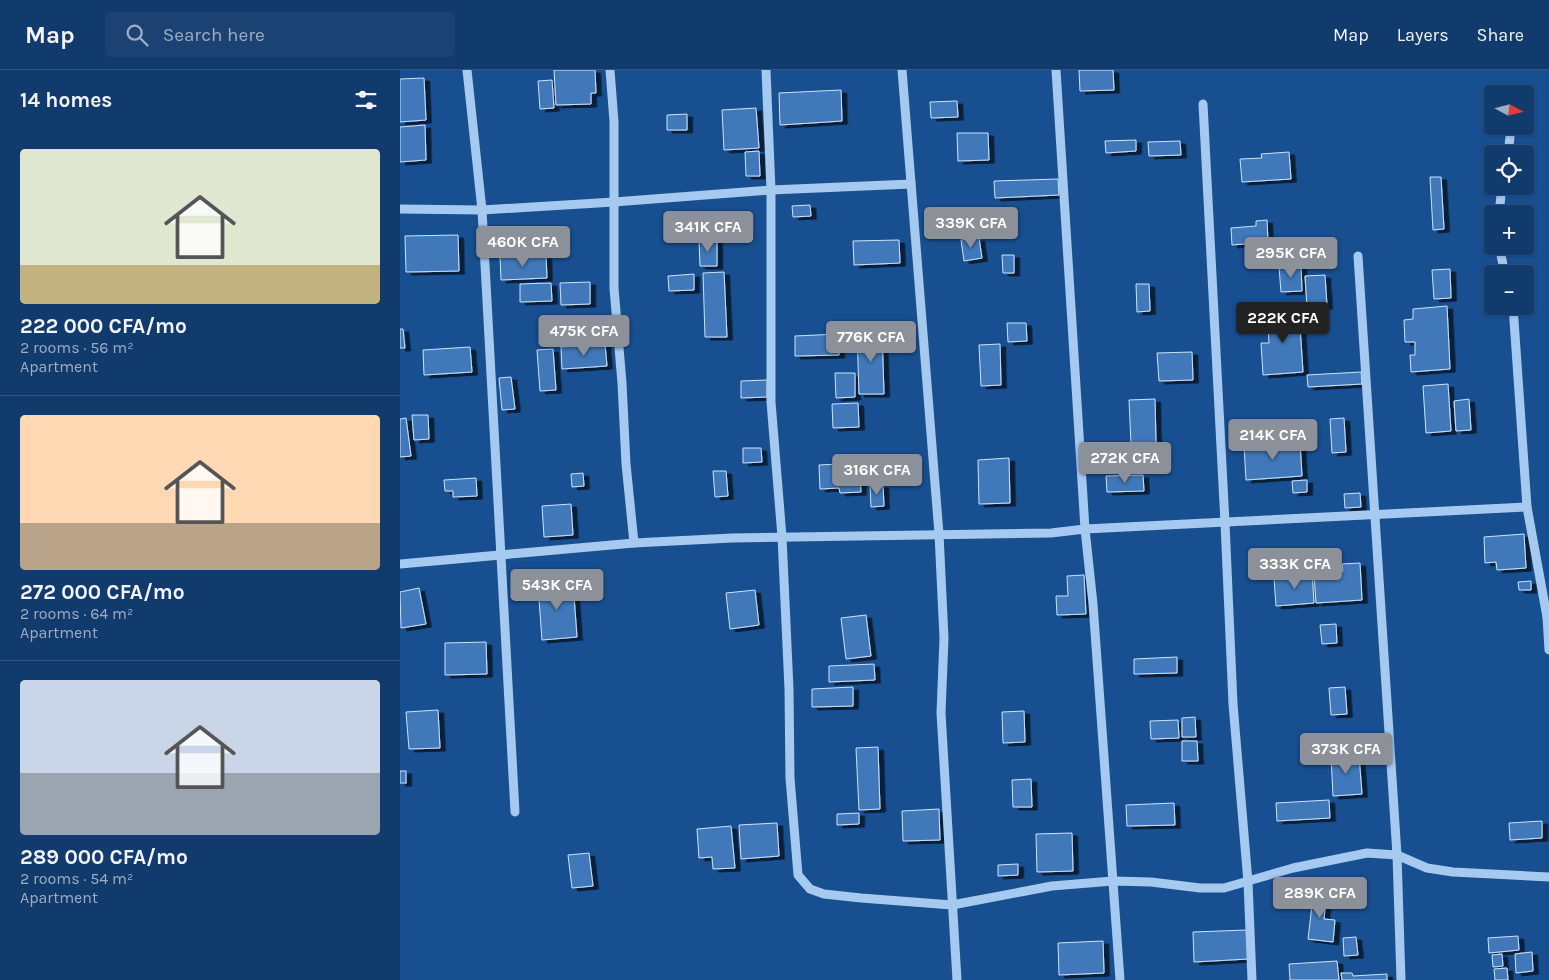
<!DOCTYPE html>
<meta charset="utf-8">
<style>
body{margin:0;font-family:Karla,sans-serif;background:#1b4272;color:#f1f3f6;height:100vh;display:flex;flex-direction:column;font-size:19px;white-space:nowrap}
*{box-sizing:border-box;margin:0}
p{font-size:16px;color:#9cadc2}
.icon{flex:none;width:28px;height:28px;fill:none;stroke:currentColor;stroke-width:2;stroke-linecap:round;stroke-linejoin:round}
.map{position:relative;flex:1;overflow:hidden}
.panel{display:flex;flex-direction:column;background:#123b6d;width:400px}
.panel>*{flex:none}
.needle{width:32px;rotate:97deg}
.tools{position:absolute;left:1084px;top:15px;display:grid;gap:10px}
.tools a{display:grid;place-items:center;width:50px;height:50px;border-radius:5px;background:#123b6d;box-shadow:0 1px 4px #0004,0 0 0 1px #315580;font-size:25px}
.price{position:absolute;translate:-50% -42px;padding:0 11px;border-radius:5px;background:#8c9099;color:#fff;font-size:16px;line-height:32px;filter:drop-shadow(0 1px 2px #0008)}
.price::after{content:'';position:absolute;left:50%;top:30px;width:15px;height:11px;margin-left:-8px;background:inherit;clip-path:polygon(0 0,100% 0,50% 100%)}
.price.active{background:#222;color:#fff}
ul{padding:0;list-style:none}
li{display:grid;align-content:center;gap:10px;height:265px;padding:0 20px}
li+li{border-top:1px solid #315580}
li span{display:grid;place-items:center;height:155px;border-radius:5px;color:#555}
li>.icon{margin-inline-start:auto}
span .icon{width:90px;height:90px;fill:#fffc;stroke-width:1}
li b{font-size:21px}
h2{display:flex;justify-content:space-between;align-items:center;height:60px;padding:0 20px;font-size:21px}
header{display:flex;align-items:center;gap:30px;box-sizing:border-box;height:70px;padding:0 25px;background:#123b6d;border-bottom:1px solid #315580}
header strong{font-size:24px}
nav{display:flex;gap:28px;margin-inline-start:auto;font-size:18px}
.search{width:350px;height:45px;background:#1b4272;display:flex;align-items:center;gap:12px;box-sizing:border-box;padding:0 18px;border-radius:5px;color:#9cadc2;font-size:19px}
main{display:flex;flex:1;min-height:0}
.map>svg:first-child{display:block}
.building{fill:#4078b9;stroke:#cde3fb;filter:url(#shadow)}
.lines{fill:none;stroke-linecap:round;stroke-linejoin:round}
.minor{stroke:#a6c9f0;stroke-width:9}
</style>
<header>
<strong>Map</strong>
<div class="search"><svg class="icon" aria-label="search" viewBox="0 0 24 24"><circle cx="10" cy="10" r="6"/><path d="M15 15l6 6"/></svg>Search here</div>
<nav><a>Map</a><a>Layers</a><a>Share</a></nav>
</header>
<main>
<section class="panel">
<h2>14 homes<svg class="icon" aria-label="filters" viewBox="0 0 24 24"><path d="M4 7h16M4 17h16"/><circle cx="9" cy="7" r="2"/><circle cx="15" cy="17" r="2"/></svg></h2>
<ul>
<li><span style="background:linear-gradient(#dfe7d0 75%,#c2b280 0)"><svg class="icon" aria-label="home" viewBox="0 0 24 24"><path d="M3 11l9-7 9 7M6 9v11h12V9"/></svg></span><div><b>222 000 CFA/mo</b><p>2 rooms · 56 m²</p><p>Apartment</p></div></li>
<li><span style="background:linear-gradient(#ffd9b3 70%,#b9a48a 0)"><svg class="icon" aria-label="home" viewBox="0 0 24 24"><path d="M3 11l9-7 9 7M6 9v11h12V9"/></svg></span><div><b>272 000 CFA/mo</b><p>2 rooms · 64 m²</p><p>Apartment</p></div></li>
<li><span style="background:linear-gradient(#c9d6e8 60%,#9aa5b1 0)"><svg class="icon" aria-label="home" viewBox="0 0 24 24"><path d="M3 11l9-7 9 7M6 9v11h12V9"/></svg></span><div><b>289 000 CFA/mo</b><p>2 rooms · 54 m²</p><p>Apartment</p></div></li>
</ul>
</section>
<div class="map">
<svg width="1149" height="910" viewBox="0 0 1149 910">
<defs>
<filter id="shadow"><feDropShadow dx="5.5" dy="3" stdDeviation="0" flood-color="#0009"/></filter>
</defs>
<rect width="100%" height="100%" fill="#184f91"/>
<g class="building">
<polygon points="154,0 195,0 196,23 191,23 191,34 156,35"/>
<polygon points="679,0 713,0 714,20 680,21"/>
<polygon points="24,8 26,50 0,52 0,9"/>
<polygon points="152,10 154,38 140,39 138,11"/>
<polygon points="441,20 442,51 380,55 379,23"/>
<polygon points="557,31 558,47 531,48 530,32"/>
<polygon points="356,38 359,78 324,80 322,40"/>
<polygon points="287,44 287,60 267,60 267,45"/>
<polygon points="25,55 26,90 0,92 0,57"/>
<polygon points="557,63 588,63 589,90 558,91"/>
<polygon points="736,70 736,81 706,83 705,71"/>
<polygon points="780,71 781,85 749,86 748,72"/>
<polygon points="359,81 360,106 346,106 345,82"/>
<polygon points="889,82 891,109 842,112 840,89 862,88 861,84"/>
<polygon points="1030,107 1041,107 1044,159 1033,160"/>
<polygon points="658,109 659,125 595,128 594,111"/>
<polygon points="410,135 411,146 393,147 392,136"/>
<polygon points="867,150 868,172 832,175 831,158 856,156 856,151"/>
<polygon points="58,165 59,201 6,202 5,166"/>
<polygon points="579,168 582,188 564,191 561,170"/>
<polygon points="317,170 317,196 300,196 299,171"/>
<polygon points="499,170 500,193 454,195 453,171"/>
<polygon points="602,185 614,185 614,203 603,203"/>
<polygon points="146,186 147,208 101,210 100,187"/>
<polygon points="901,195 902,221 881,222 879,197"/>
<polygon points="1050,199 1051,228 1034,229 1032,200"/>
<polygon points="324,202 327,267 305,267 303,203"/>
<polygon points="294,204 294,220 269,221 268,206"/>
<polygon points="925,205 927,236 907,237 905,206"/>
<polygon points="190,212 190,234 161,235 160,213"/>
<polygon points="151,213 152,231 120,232 120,214"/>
<polygon points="736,214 749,214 750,241 737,242"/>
<polygon points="1047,236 1050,299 1011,302 1010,285 1015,285 1015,272 1005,272 1004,250 1013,249 1013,239"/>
<polygon points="899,241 903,302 863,305 861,273 869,273 867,243"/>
<polygon points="607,253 626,253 627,271 608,272"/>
<polygon points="0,259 3,259 5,278 0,278"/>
<polygon points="482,261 484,324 459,324 457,262"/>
<polygon points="439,264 439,285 395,286 395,266"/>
<polygon points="205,274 207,296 162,299 161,277"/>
<polygon points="600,274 601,315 581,316 579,275"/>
<polygon points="70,277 72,302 24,305 23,280"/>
<polygon points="153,279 156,320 140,321 137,280"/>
<polygon points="792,282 793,310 759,311 757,283"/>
<polygon points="961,302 962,314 908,317 907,305"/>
<polygon points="435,303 455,303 455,327 436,328"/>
<polygon points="111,307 115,339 102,340 99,308"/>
<polygon points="367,310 367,327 341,328 341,311"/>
<polygon points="1048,314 1051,361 1026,363 1023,316"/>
<polygon points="755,329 756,373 731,374 729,330"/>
<polygon points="1069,329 1071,360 1056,361 1054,331"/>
<polygon points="458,333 459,357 433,358 432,334"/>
<polygon points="12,345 28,345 29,369 14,370"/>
<polygon points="6,348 11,386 0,387 0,349"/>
<polygon points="944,348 946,382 932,383 930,349"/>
<polygon points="900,372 902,406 846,410 844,375"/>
<polygon points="343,378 361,378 362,392 343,393"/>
<polygon points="609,388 610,433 579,434 578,390"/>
<polygon points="459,393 461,422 440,423 439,418 420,419 419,395"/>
<polygon points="313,401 326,401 328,426 315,427"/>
<polygon points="183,403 184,416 172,417 171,404"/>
<polygon points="743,405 744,421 707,422 706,406"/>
<polygon points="76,408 77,426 53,427 53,421 45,421 44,410"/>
<polygon points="907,410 907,422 893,423 892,411"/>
<polygon points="470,415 483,415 484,436 471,437"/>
<polygon points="960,423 961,437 945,438 944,424"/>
<polygon points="171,434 173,465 144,467 142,436"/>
<polygon points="1124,464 1126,498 1097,500 1096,492 1085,493 1084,467"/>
<polygon points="960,493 962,530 916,533 914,503 943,501 942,494"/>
<polygon points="912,501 914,533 876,536 874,508 895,507 895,503"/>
<polygon points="684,505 686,544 657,545 656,526 668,526 667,506"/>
<polygon points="1131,511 1131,520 1119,520 1118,512"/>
<polygon points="173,513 177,567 142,570 138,516"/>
<polygon points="19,518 26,554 1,558 0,522"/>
<polygon points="355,520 359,555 330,559 326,523"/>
<polygon points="466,545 471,586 446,589 441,548"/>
<polygon points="936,554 937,573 922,574 920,555"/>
<polygon points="86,572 87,604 45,605 45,573"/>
<polygon points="777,587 777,603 734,604 734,589"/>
<polygon points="474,594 475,610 429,612 429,596"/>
<polygon points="453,617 453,636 412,637 412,619"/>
<polygon points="945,617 947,644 931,645 929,618"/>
<polygon points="38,640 40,678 9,679 6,642"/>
<polygon points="624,641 625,672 603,673 602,642"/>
<polygon points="795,647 796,667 782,667 782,648"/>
<polygon points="778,650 779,668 751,669 750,651"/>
<polygon points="782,671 797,671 798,691 782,691"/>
<polygon points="478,677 480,739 459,740 456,678"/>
<polygon points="959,685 962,724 933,726 931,686"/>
<rect x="0" y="701" width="6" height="12"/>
<polygon points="631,709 632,737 613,737 612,710"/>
<polygon points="929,730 930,748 877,751 876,733"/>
<polygon points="774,733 775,755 727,756 726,735"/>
<polygon points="539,739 540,770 503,771 502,741"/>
<polygon points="459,743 459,754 437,755 437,744"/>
<polygon points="1142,751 1142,768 1110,770 1109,753"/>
<polygon points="377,753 379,786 341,789 339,755"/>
<polygon points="331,756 335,798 313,799 312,787 299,788 297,759"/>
<polygon points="672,763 673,801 637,802 636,764"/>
<polygon points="189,783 193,816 172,818 168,785"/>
<polygon points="618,794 618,805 598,806 598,795"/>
<polygon points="914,818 927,820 924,849 935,850 933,872 908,869"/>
<polygon points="847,860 848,889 794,892 793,862"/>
<polygon points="1118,866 1119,880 1089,883 1088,868"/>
<polygon points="956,867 958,885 944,886 943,868"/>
<polygon points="703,871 704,903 659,905 658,873"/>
<polygon points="1132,882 1133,901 1116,903 1115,884"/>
<polygon points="1102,884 1103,896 1093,897 1092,885"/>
<polygon points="937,891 939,910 890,910 889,894"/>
<polygon points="1107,898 1108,910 1095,910 1094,899"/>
<polygon points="941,903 952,903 953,906 987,904 987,910 942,910"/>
</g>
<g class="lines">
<g class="minor">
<polyline points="67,0 82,140 115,742"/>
<polyline points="210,0 214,52 214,218 222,313 226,394 234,473"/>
<polyline points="366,0 371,120 371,332 382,467 389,619 390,708 398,805 410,819 424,824 461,828 552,835 652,816 713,811 751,812 800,818 824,818 893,798 967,783 997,785 1027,798 1053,802 1149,807"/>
<polyline points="502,0 539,464 544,568 541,643 557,910"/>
<polyline points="656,0 685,459 693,534 720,910"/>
<polyline points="803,34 825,453 833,634 848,812 852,910"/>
<polyline points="1108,84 1110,67"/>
<polyline points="0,139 82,140 214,132 371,120 511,114"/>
<polyline points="1099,144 1102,116"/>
<polyline points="1099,176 1105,204"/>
<polyline points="958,186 997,785 1001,910"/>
<polyline points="1113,236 1127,437 1147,547"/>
<polyline points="0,494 234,473 332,468 651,463 685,459 1127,437"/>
<polyline points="1149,546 1147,547 1149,580"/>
</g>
</g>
</svg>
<div class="tools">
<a><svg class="needle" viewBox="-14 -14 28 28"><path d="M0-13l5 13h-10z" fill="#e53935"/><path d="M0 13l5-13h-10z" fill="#9cadc2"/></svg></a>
<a><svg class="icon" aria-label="locate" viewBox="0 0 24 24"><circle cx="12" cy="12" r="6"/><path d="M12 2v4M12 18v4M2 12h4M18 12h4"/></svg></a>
<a>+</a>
<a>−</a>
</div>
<b class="price" style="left:571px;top:179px">339K CFA</b>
<b class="price" style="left:308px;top:183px">341K CFA</b>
<b class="price" style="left:123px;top:198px">460K CFA</b>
<b class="price" style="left:891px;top:209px">295K CFA</b>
<b class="price active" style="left:883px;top:274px">222K CFA</b>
<b class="price" style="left:184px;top:287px">475K CFA</b>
<b class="price" style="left:471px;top:293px">776K CFA</b>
<b class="price" style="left:873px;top:391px">214K CFA</b>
<b class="price" style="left:725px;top:414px">272K CFA</b>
<b class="price" style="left:477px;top:426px">316K CFA</b>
<b class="price" style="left:895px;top:520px">333K CFA</b>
<b class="price" style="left:157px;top:541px">543K CFA</b>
<b class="price" style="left:946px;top:705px">373K CFA</b>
<b class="price" style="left:920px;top:849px">289K CFA</b>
</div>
</main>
